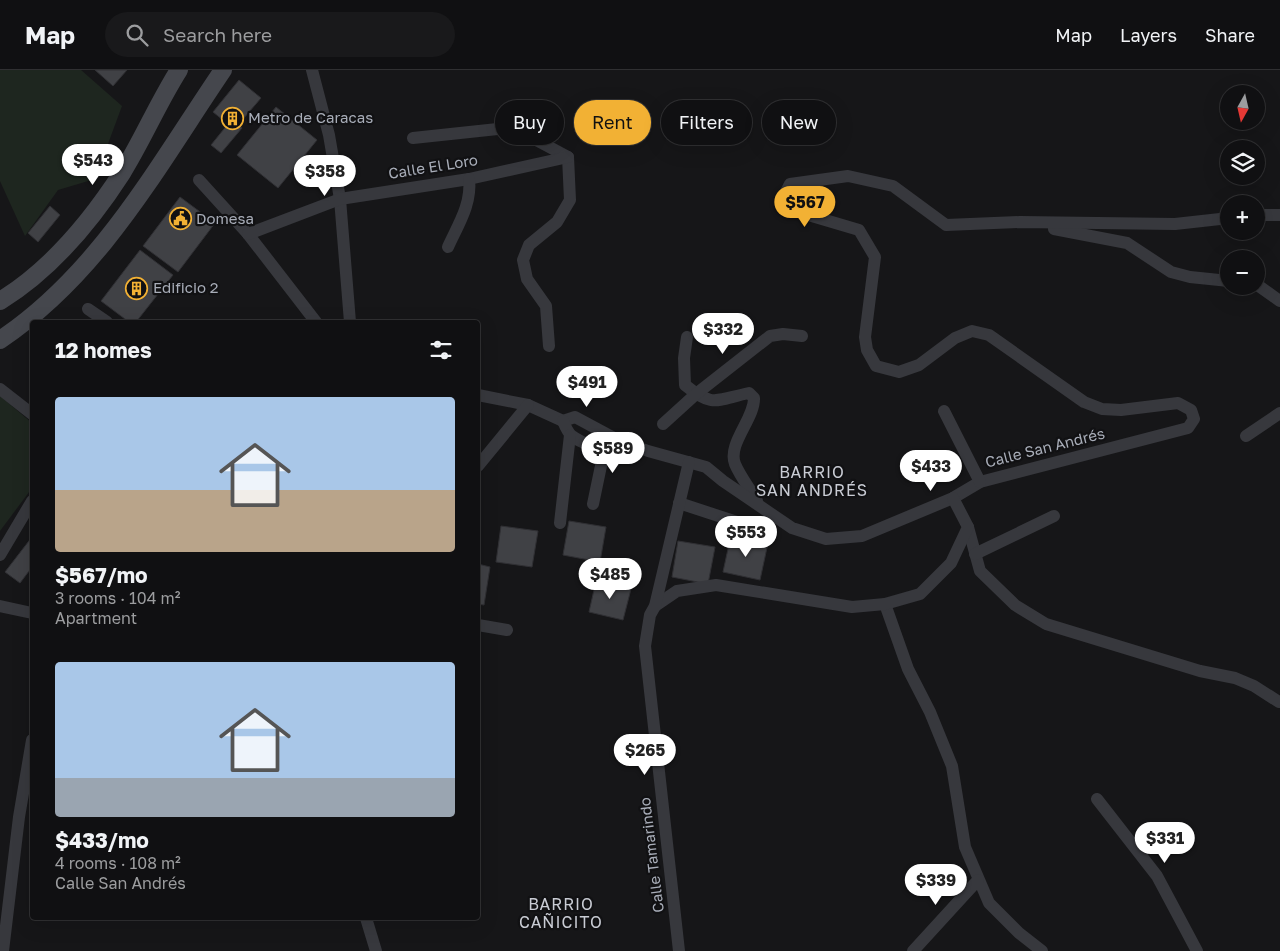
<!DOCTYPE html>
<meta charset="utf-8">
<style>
body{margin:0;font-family:"Golos Text",sans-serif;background:#19191b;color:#f1f3f6;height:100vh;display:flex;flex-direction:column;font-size:19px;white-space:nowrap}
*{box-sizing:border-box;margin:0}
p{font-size:16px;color:#9c9d9f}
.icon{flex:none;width:28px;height:28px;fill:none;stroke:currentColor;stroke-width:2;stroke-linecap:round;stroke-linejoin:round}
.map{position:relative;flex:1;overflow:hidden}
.side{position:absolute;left:30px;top:250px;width:450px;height:600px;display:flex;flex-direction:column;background:#101012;border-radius:5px;box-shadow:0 5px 20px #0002,0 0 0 1px #303032}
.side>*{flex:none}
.guide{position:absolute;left:495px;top:30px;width:475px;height:45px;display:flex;gap:10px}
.needle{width:32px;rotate:188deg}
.controls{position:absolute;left:1220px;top:15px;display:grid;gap:10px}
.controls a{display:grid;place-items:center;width:45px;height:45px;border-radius:50%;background:#101012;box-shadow:0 5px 20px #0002,0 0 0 1px #303032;font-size:25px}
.price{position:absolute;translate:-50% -42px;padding:0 11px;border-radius:18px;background:#fff;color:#222;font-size:16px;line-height:32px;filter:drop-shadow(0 1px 2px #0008)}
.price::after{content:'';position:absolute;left:50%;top:30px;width:15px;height:11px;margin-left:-8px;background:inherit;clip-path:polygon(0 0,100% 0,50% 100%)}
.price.on{background:#f2b134;color:#111}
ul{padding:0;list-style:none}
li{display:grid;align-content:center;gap:10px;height:265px;padding:0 25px}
li span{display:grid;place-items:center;height:155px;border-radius:5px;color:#555}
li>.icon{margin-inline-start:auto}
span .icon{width:90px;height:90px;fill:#fffc;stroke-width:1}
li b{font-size:21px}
h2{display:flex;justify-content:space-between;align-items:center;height:60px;padding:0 25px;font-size:21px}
.chip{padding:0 18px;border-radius:22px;background:#101012;box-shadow:0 5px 20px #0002,0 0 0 1px #303032;font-size:18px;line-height:45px}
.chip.on{background:#f2b134;color:#111}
header{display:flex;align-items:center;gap:30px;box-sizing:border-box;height:70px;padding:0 25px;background:#101012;border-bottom:1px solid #303032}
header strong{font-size:24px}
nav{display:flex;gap:28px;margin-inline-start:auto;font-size:18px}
.search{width:350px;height:45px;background:#19191b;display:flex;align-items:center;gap:12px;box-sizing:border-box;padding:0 18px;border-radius:28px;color:#9c9d9f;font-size:19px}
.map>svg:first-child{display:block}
.green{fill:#1e261f}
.building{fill:#404145;stroke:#303034}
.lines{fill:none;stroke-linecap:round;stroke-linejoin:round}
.street{stroke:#37383d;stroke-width:12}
.secondary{stroke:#45474d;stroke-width:18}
.labels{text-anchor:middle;stroke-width:4.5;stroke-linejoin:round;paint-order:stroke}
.poi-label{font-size:15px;fill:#a8adb8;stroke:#111113;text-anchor:start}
.street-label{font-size:15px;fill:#a8adb8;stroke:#111113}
.neighbourhood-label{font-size:16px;letter-spacing:1px;fill:#c9ccd4;stroke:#111113}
</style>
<header>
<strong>Map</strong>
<div class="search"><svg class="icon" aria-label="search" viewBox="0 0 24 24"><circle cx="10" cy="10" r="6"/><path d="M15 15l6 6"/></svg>Search here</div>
<nav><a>Map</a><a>Layers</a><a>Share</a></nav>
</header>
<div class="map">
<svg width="1280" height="881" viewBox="0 0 1280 881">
<rect width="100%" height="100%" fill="#161618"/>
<g class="green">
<polygon points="0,0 81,0 122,36 95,109 58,120 25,166 0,111"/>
<polygon points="0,326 32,353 32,418 0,461"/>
</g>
<g class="building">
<polygon points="95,0 127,0 113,16"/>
<polygon points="239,10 261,28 238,55 242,58 221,83 211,75 228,54 213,42"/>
<polygon points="276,37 317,70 278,118 237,85"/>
<polygon points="180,127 215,153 178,202 143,176"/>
<polygon points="50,136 60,145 38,172 28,163"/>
<polygon points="140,180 173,205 136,252 129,252 101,231"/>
<polygon points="569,451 606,457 600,492 563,485"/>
<polygon points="501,456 538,461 532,497 496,492"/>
<polygon points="731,465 768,473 760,510 723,502"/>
<polygon points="32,467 32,497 20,513 5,502"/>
<polygon points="678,471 715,477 708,514 672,507"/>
<polygon points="478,494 490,497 484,535 478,534"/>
<polygon points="596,511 631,519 623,550 589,542"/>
</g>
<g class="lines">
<g class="street">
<polyline points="312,0 329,65 340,129 350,252"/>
<polyline points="413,68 507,58 525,64 568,87 570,130 557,152 529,175 523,190 527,209 546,236 549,276"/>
<polyline points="199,110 248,164 316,252"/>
<polyline points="1256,145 1280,145"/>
<polyline points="1054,159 1127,173 1171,202 1190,207 1229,211"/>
<polyline points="248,164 340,129 469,109 568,87"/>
<path d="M448,177C458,155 472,134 469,109"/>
<polyline points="1256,214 1280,231"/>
<polyline points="88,239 107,252"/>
<path d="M687,267L684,288L685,315C713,338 716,330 749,323L754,328C755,348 727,374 735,394C740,406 750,419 757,431"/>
<polyline points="0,319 32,344"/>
<polyline points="478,325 528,335 563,351 575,347 616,369 648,381 706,397 723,411 792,458 826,469 862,466 953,428 980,412 1188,358 1194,349 1191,340 1178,333 1121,340 1102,339 1084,332 989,265 972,261 955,268 919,295 899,302 876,296 867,280 865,267 875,187 859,160 788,139 783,128 790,114 848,106 893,116 946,155 1020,152 1175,154 1229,148"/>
<polyline points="944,341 980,412"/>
<path d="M563,351C565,356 568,363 572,366C583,375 600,375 602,391L593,434"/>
<polyline points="663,354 696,324 770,266 783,264 802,266"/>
<polyline points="1246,366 1280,343"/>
<polyline points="478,396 528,335"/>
<polyline points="679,433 740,453"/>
<polyline points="560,453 570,365"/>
<polyline points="968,457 980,501 1015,535 1046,554 1200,601 1235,608 1254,616 1279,632"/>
<polyline points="975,484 1054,446"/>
<polyline points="0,485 32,431"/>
<polyline points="885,534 908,599 930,642 952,696 965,777 989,833 1019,863 1042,881"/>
<polyline points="0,536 32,543"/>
<polyline points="655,536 677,521 716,515 852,537 885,534 920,524 951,493 968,457 953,428"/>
<polyline points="478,555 507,560"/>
<polyline points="1097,729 1157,806 1197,881"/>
<polyline points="366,848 376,881"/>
<polyline points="3,881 19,747 32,670"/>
<polyline points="679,881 645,576 650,545 655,536 689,392"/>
<polyline points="913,881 978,810"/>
</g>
<g class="secondary">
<path d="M0,231C49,201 91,151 122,103C143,69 158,33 179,0"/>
<path d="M0,270C100,203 157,97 223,0"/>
</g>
</g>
<defs>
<symbol id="building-ring" viewBox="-11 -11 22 22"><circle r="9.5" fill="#111113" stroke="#f2b134" stroke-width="1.5"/><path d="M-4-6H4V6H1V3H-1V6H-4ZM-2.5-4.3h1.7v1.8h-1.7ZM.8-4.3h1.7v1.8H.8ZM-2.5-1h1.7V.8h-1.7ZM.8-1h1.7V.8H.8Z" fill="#f2b134"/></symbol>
<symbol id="civic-ring" viewBox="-11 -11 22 22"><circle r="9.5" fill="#111113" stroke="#f2b134" stroke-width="1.5"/><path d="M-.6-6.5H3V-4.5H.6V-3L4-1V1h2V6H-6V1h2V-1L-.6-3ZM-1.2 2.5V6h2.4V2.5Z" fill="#f2b134"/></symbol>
</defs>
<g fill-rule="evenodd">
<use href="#building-ring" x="220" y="36" width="25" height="25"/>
<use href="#civic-ring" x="168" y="136" width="25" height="25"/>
<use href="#building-ring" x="124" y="206" width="25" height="25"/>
</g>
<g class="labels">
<g class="poi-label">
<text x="248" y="53">Metro de Caracas</text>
<text x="196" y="154">Domesa</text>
<text x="153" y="223">Edificio 2</text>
</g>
<g class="street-label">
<text transform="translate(433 97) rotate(-9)" y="5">Calle El Loro</text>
<text transform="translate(1045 378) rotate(-14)" y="5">Calle San Andrés</text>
<text transform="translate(652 785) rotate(-97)" y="5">Calle Tamarindo</text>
</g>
<g class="neighbourhood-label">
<text x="812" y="408">BARRIO<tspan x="812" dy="18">SAN ANDRÉS</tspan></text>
<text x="561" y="840">BARRIO<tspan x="561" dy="18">CAÑICITO</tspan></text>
</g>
</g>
</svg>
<div class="controls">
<a><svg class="needle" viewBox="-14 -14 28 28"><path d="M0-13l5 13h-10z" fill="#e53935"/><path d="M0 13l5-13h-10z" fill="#9c9d9f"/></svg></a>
<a><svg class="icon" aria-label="layers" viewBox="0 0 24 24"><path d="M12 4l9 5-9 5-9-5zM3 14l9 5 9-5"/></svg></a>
<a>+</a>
<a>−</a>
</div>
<b class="price" style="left:93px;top:116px">$543</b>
<b class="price" style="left:325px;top:127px">$358</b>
<b class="price on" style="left:805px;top:158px">$567</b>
<b class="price" style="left:723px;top:285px">$332</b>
<b class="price" style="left:587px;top:338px">$491</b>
<b class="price" style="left:613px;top:404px">$589</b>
<b class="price" style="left:931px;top:422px">$433</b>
<b class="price" style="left:746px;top:488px">$553</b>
<b class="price" style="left:610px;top:530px">$485</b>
<b class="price" style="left:645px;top:706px">$265</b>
<b class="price" style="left:1165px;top:794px">$331</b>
<b class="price" style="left:936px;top:836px">$339</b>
<div class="guide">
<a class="chip">Buy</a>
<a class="chip on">Rent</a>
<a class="chip">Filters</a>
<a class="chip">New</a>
</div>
<section class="side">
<h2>12 homes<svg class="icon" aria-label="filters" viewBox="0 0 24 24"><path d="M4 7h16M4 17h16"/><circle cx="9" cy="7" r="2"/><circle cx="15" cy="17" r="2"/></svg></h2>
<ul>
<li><span style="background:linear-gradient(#a9c7e8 60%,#b9a48a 0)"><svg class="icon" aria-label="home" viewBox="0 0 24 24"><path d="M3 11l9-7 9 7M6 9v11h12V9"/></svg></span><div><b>$567/mo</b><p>3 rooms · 104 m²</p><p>Apartment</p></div></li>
<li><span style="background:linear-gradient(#a9c7e8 75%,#9aa5b1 0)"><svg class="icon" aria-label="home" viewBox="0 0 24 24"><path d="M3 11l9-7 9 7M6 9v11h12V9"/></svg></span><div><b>$433/mo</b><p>4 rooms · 108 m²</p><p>Calle San Andrés</p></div></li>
</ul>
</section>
</div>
